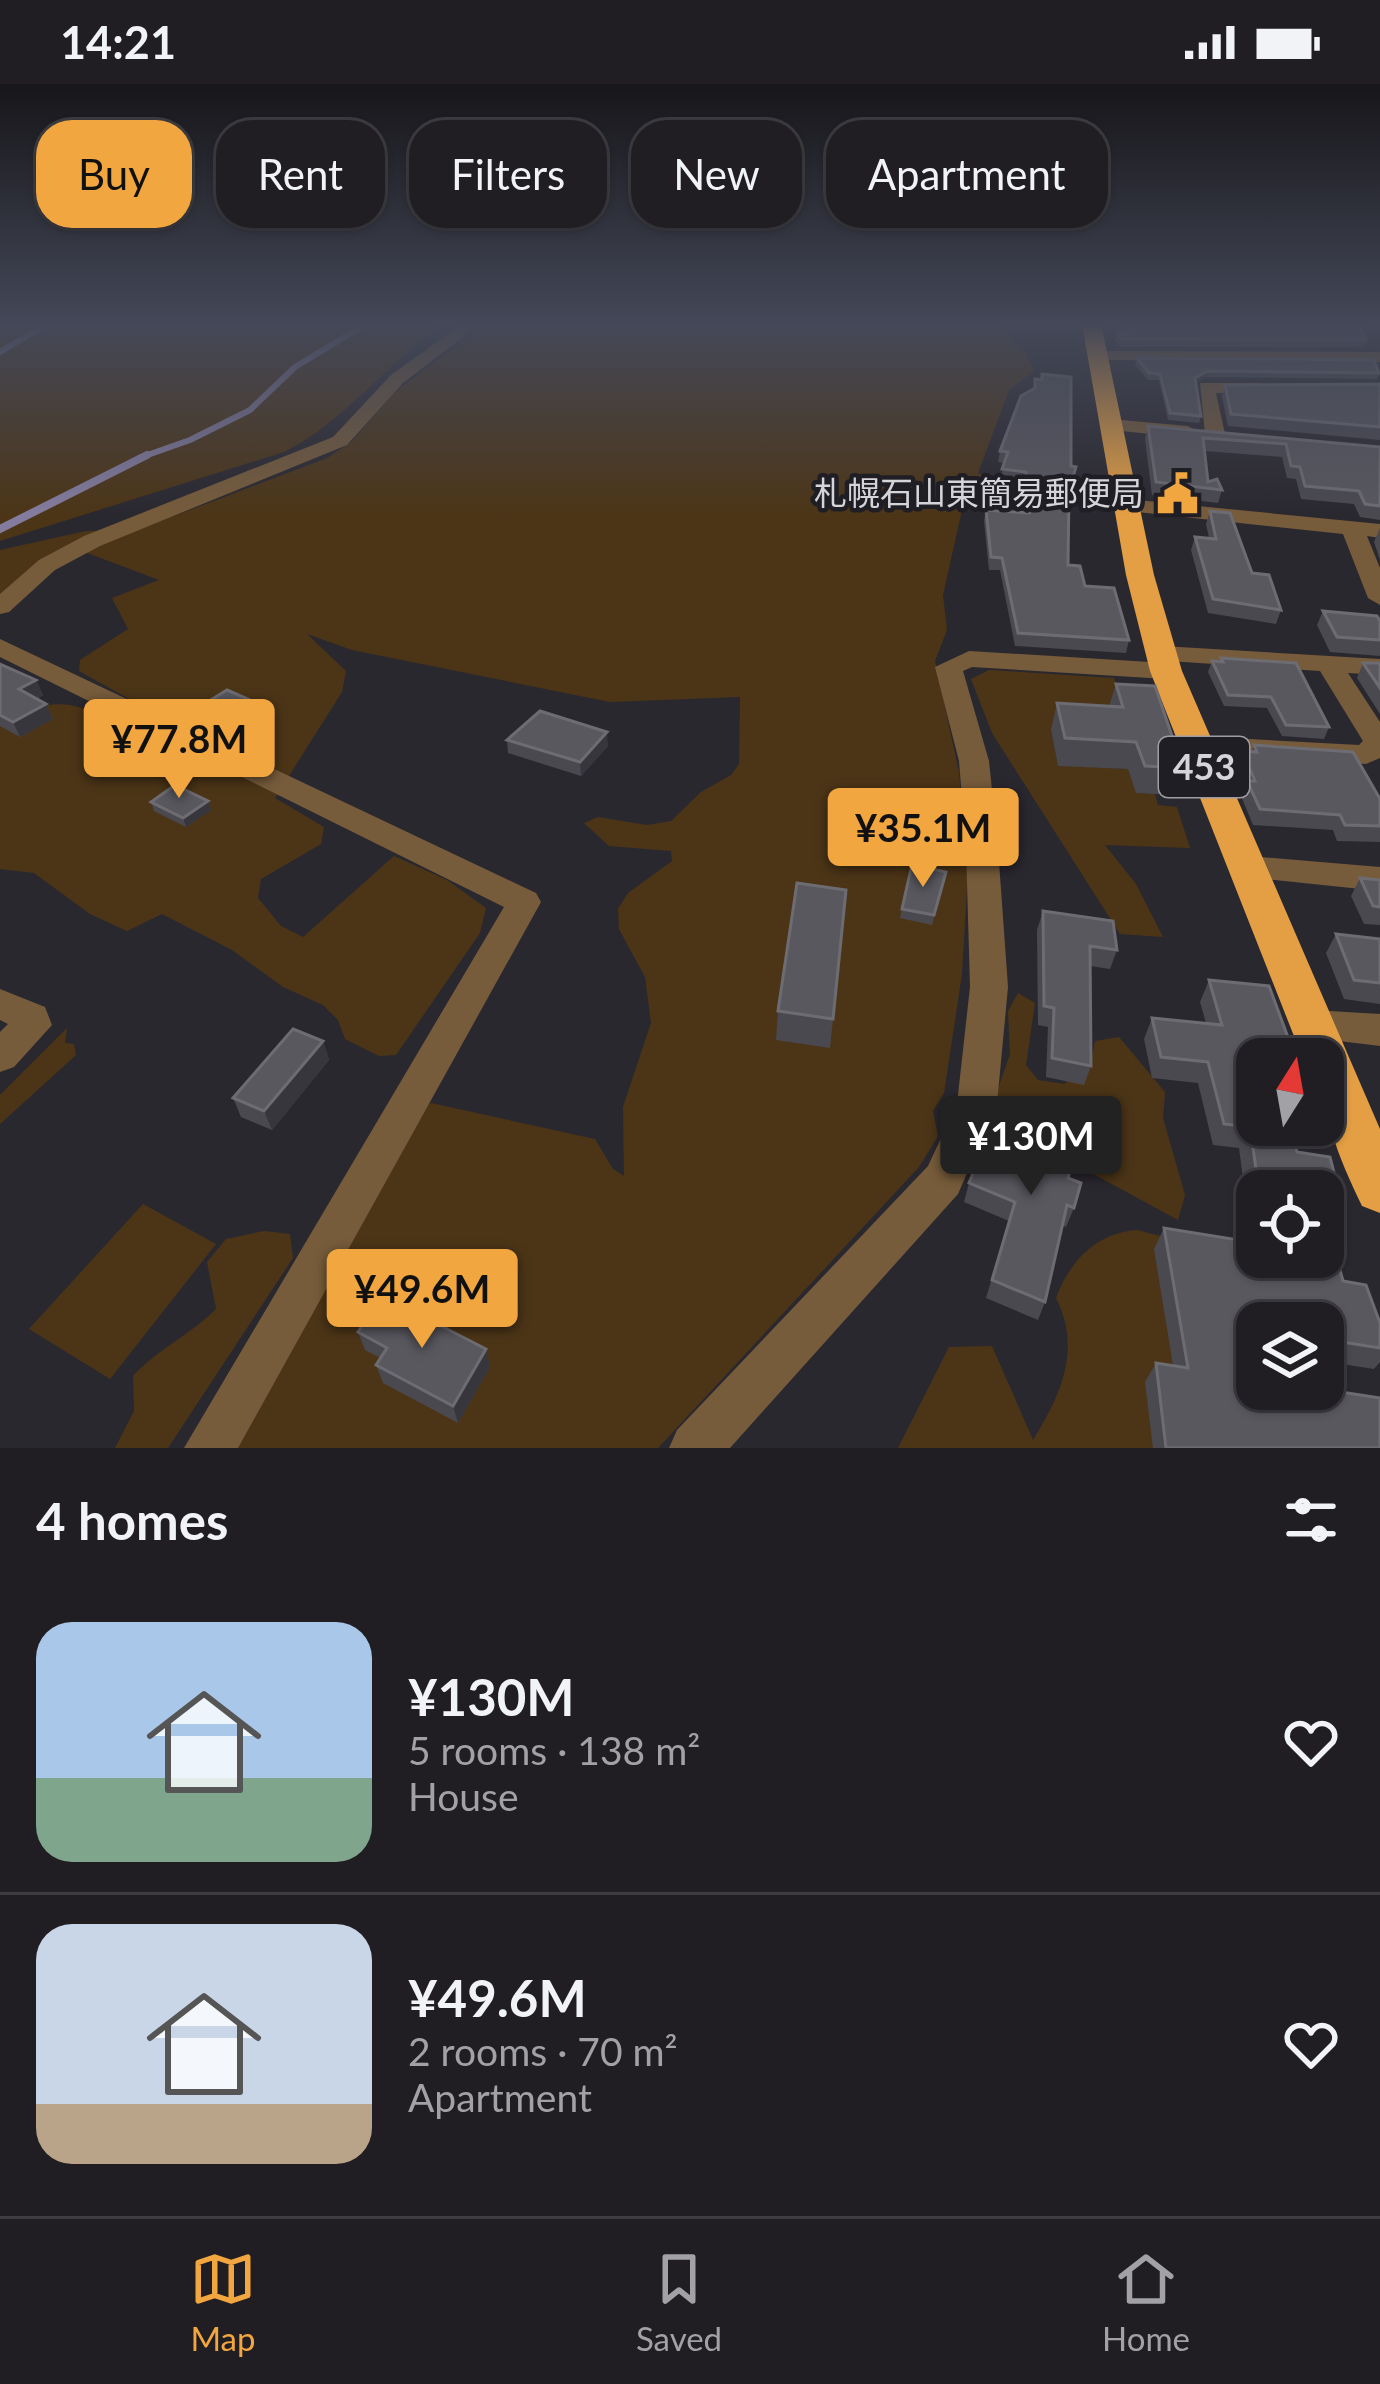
<!DOCTYPE html>
<meta charset="utf-8">
<style>
body{margin:0;font-family:Lato,"Noto Sans JP",sans-serif;background:#2d2b30;color:#f1f3f6;height:100vh;display:flex;flex-direction:column;font-size:45px;white-space:nowrap}
*{box-sizing:border-box;margin:0}
p{font-size:39px;color:#a2a2a6}
.icon{flex:none;width:66px;height:66px;fill:none;stroke:currentColor;stroke-width:2;stroke-linecap:round;stroke-linejoin:round}
.map{position:relative;height:1364px;overflow:hidden}
.side{display:flex;flex-direction:column;background:#201e23;flex:1}
.side>*{flex:none}
.top-card{position:absolute;left:36px;top:36px;width:1308px;height:108px;display:flex;gap:24px}
.needle{width:78px;rotate:11deg}
.tools{position:absolute;left:1236px;top:954px;display:grid;gap:24px}
.tools a{display:grid;place-items:center;width:108px;height:108px;border-radius:24px;background:#201e23;box-shadow:0 3px 9px #0004,0 0 0 3px #3d3c41;font-size:60px}
.price{position:absolute;translate:-50% -102px;padding:0 27px;border-radius:12px;background:#f1a63f;color:#111;font-size:39px;line-height:78px;filter:drop-shadow(0 3px 6px #0008)}
.price::after{content:'';position:absolute;left:50%;top:72px;width:36px;height:27px;margin-left:-18px;background:inherit;clip-path:polygon(0 0,100% 0,50% 100%)}
.price.selected{background:#222;color:#fff}
ul{padding:0;list-style:none}
li{display:flex;align-items:center;gap:36px;height:300px;padding:0 36px}
li+li{border-top:3px solid #3d3c41}
li span{display:grid;place-items:center;flex:none;width:336px;height:240px;border-radius:36px;color:#555}
li>.icon{margin-inline-start:auto}
span .icon{width:144px;height:144px;fill:#fffc;stroke-width:1}
li b{font-size:51px}
h2{display:flex;justify-content:space-between;align-items:center;height:144px;padding:0 36px;font-size:51px}
.chip{padding:0 42px;border-radius:36px;background:#201e23;box-shadow:0 3px 9px #0004,0 0 0 3px #3d3c41;font-size:42px;line-height:108px}
.chip.selected{background:#f1a63f;color:#111}
.status{display:flex;justify-content:space-between;align-items:center;height:84px;padding:0 60px;background:#201e23;direction:ltr}
.status svg{height:33px;fill:currentColor}
.tabs{display:flex;justify-content:space-around;align-items:center;height:168px;border-top:3px solid #3d3c41;background:#201e23;font-size:33px;color:#a2a2a6}
.tabs a{display:grid;justify-items:center;gap:6px}
.tabs .selected{color:#f1a63f}
.map>svg:first-child{display:block}
.green{fill:#4c3517}
.lines{fill:none;stroke-linecap:round;stroke-linejoin:round}
.stream-far1{stroke:#847c9e;stroke-width:6}
.stream{stroke:#847c9e;stroke-width:8}
.minor{fill:#775c3b;fill-rule:evenodd}
.highway{fill:#e49f44;fill-rule:evenodd}
.wall{fill:#4a4950}
.shaded-wall{fill:#37363d}
.building{fill:#59585f;stroke:#6d6c72;stroke-width:3}
.labels{text-anchor:middle;stroke-width:9;stroke-linejoin:round;paint-order:stroke}
.far-poi-label{font-size:33px;fill:#d5d4d9;stroke:#201e25;text-anchor:end}
.shield{fill:#201e25;stroke:#9f9da3;stroke-width:3}
.shield-label{font-size:36px;font-weight:bold;fill:#d5d4d9}
</style>
<div class="status"><b>14:21</b><svg viewBox="0 0 49 12"><path d="M0 12V9h3v3zM5 12V6h3v6zM10 12V3h3v9zM15 12V0h3v12zM26 1h20v11H26zM47 4h2v5h-2z"/></svg></div>
<div class="map">
<svg width="1380" height="1364" viewBox="0 0 1380 1364">
<rect width="100%" height="100%" fill="#2a282f"/>
<g class="green">
<path d="M0,240H444C386,279 345,338 284,368L0,457Z"/>
<path d="M485,240H998L1025,268L1034,287L1009,306L978,389L1010,404L964,417L943,511L947,546L935,577L959,688L968,787L962,890L944,1009L933,1027L938,1052L919,1083L658,1364H234L421,1028L431,1019L595,1055L613,1085L624,1092L623,1023L651,939L645,893L619,845L618,825L628,809L672,777L671,767L609,762L584,739L598,733L647,741L671,737L701,708L731,691L739,680L740,613L610,618L352,566L307,550L346,587L342,608L275,714L324,743L321,760L261,795L258,814L281,842L303,853L394,772L447,796L486,824L480,849L396,971L379,972L345,955L338,936L323,921L283,903L232,866L162,830L127,847L90,830L34,789L0,785V635C41,622 66,609 103,636L140,621L79,587L80,576L128,545L112,514L159,496L82,467L327,374L351,358L395,308Z"/>
<polygon points="86,447 101,447 0,513 0,466"/>
<polygon points="989,586 1114,594 1124,628 1051,647 1058,681 1128,685 1137,709 1155,710 1158,721 1177,723 1190,764 1105,761 1136,800 1163,853 1120,850 992,649 971,595"/>
<polygon points="1018,909 1035,919 1026,981 1038,996 1064,1000 1090,982 1095,957 1119,953 1165,1008 1163,1034 1185,1111 1178,1136 1086,1086 1081,1061 1036,1042 1014,1064 998,1072 982,1051 1010,970 1008,927"/>
<polygon points="67,944 65,959 74,960 76,971 0,1040 0,1011"/>
<polygon points="143,1120 216,1160 110,1295 29,1245"/>
<path d="M1137,1146L1164,1153L1179,1257L1170,1295L1166,1364H898L949,1263L992,1262L1033,1356C1061,1311 1082,1265 1056,1214C1070,1177 1096,1149 1137,1146Z"/>
<path d="M264,1147L290,1150L293,1174L168,1364H115L134,1327L133,1292C158,1265 190,1251 216,1225L207,1178L226,1155Z"/>
</g>
<g class="lines">
<g class="stream-far1">
<polyline points="0,268 47,240"/>
<polyline points="139,374 190,356 250,326 295,283 366,240"/>
</g>
<polyline class="stream" points="0,445 147,371"/>
<g class="minor">
<polygon points="462,240 480,240 403,299 347,361 100,462 55,486 9,528 0,530 0,510 39,476 84,452 333,353 391,291"/>
<polygon points="1093,267 1380,268 1380,278 1099,276 1091,271"/>
<polygon points="1200,299 1260,299 1269,304 1260,309 1216,309 1225,350 1215,356 1205,350"/>
<polygon points="1110,335 1188,342 1198,348 1188,354 1103,345 1100,341"/>
<polygon points="1127,415 1380,440 1380,454 1367,452 1380,484 1380,521 1368,514 1343,450 1119,426 1116,421"/>
<polygon points="0,555 536,809 541,818 238,1364 184,1364 504,823 0,573"/>
<polygon points="1162,562 1380,575 1380,591 1348,589 1380,638 1380,674 1366,680 1184,667 1179,661 1194,652 1359,661 1363,657 1320,587 1153,576 1149,570"/>
<polygon points="969,567 1166,579 1179,587 1166,595 972,583 963,587 989,677 998,764 1008,903 997,1020 958,1110 730,1364 669,1364 677,1346 928,1082 957,1020 970,903 966,764 959,677 935,583"/>
<polygon points="1249,772 1380,783 1380,807 1237,792 1232,784 1237,776"/>
<polygon points="0,905 45,923 52,941 14,983 0,988 0,948 8,940 0,936"/>
<polygon points="1312,926 1380,930 1380,962 1298,952 1293,941 1298,930"/>
</g>
<path class="highway" d="M1082,240H1101L1154,491L1182,587L1380,1045V1129L1362,1122C1336,1067 1323,1036 1323,975H1303L1150,587L1126,491Z"/>
</g>
<g class="wall">
<polygon points="1115,240 1359,240 1366,256 1363,263 1120,263 1115,256 1117,249 1121,249"/>
<polygon points="1137,274 1379,289 1377,295 1206,293 1196,299 1201,332 1199,339 1168,336 1159,296 1148,296 1135,281"/>
<polygon points="1042,290 1069,409 1068,481 1129,556 1126,569 1015,562 1000,486 989,486 984,437 986,426 1026,429 1024,399 1000,396 1004,379 998,378 1000,367 1033,305 1035,295 1041,296"/>
<polygon points="1380,300 1380,356 1228,342 1222,313 1225,301"/>
<polygon points="1148,342 1380,363 1380,436 1360,433 1354,420 1301,415 1296,395 1287,394 1282,373 1205,367 1208,398 1222,406 1218,419 1152,411 1145,355"/>
<polygon points="1210,427 1252,489 1281,526 1276,540 1208,529 1191,466 1195,453 1209,454 1206,440"/>
<polygon points="1380,444 1380,476 1374,458"/>
<polygon points="1323,527 1380,537 1380,572 1330,568 1317,541"/>
<polygon points="1221,574 1329,643 1324,655 1282,652 1267,624 1224,622 1208,588 1212,577 1220,578"/>
<polygon points="1363,579 1380,579 1380,630 1357,594"/>
<polygon points="0,580 36,596 43,611 37,615 46,620 53,635 20,653 0,642"/>
<polygon points="1116,600 1183,684 1173,711 1136,709 1128,685 1058,682 1051,646 1057,619 1109,622"/>
<polygon points="257,619 262,637 237,653 207,640 201,622"/>
<polygon points="507,656 608,662 581,692 508,669"/>
<polygon points="1254,661 1380,715 1380,758 1337,757 1333,746 1253,741 1241,712 1245,703 1236,683 1242,667 1251,668"/>
<polygon points="208,717 211,726 186,743 154,727 151,718"/>
<polygon points="912,780 946,788 932,841 900,834"/>
<polygon points="1360,794 1380,796 1380,841 1364,840 1351,812"/>
<polygon points="846,806 830,964 776,956 778,927"/>
<polygon points="1043,827 1117,866 1110,885 1090,882 1091,982 1084,1001 1046,993 1048,943 1038,941 1037,846"/>
<polygon points="1336,850 1380,855 1380,920 1344,915 1326,869"/>
<polygon points="1209,896 1257,975 1297,1068 1337,1100 1324,1121 1323,1107 1257,1107 1257,1127 1247,1126 1239,1064 1213,1061 1198,999 1152,994 1144,955 1152,934 1206,939 1200,918"/>
<polygon points="323,957 329,976 272,1046 241,1033 233,1014"/>
<polygon points="1068,1094 1074,1124 1066,1143 1062,1141 1045,1218 1038,1236 986,1214 1009,1137 964,1118 969,1099"/>
<polygon points="1164,1144 1343,1197 1380,1239 1380,1278 1374,1285 1323,1277 1323,1239 1257,1239 1257,1305 1380,1364 1153,1364 1145,1298 1156,1279 1173,1281 1154,1165"/>
<polygon points="358,1248 490,1283 458,1339 383,1299 376,1281 381,1274 365,1266"/>
</g>
<g class="shaded-wall">
<polygon points="1208,287 1206,293 1193,301 1195,294"/>
<polygon points="36,596 43,611 26,620 19,605"/>
<polygon points="257,619 262,637 237,653 231,635"/>
<polygon points="46,620 53,635 20,653 13,638"/>
<polygon points="607,648 608,662 581,692 580,678"/>
<polygon points="208,717 211,726 186,743 183,734"/>
<polygon points="323,957 329,976 272,1046 264,1027"/>
<polygon points="486,1265 490,1283 458,1339 453,1322"/>
</g>
<g class="building">
<polygon points="1122,240 1359,240 1366,256 1122,255 1117,249 1128,249"/>
<polygon points="1137,274 1374,276 1379,289 1208,287 1195,294 1201,332 1170,329 1160,290 1149,289"/>
<polygon points="1042,290 1071,293 1071,382 1076,383 1069,406 1068,481 1080,482 1085,502 1114,504 1129,556 1018,549 1002,474 991,473 986,426 1029,429 1026,388 1002,385 1008,368 1000,367 1021,312 1035,304 1035,295 1042,296"/>
<polygon points="1380,300 1380,343 1231,330 1225,301"/>
<polygon points="1148,342 1380,363 1380,422 1365,420 1359,407 1305,402 1300,383 1291,382 1286,360 1203,354 1208,398 1217,395 1222,406 1156,398"/>
<polygon points="1210,427 1230,429 1252,489 1269,491 1281,526 1213,515 1195,453 1216,455"/>
<polygon points="1323,527 1377,532 1380,537 1380,556 1337,553"/>
<polygon points="1221,574 1296,579 1329,643 1286,641 1271,613 1228,611 1212,577 1223,578"/>
<polygon points="1363,579 1380,579 1380,604"/>
<polygon points="0,580 36,596 19,605 46,620 13,638 0,631"/>
<polygon points="1116,600 1155,602 1183,684 1145,682 1136,658 1065,654 1057,619 1123,623"/>
<polygon points="227,606 257,619 231,635 201,622"/>
<polygon points="540,627 607,648 580,678 507,656"/>
<polygon points="1254,661 1353,668 1380,715 1380,742 1345,741 1340,731 1260,725 1247,697 1255,697 1242,667 1257,668"/>
<polygon points="175,701 208,717 183,734 151,718"/>
<polygon points="912,780 946,788 934,831 902,825"/>
<polygon points="1360,794 1380,796 1380,823 1373,822"/>
<polygon points="797,799 846,806 833,935 778,927"/>
<polygon points="1043,827 1113,837 1117,866 1090,862 1091,982 1052,974 1054,924 1044,922"/>
<polygon points="1336,850 1380,855 1380,899 1354,896"/>
<polygon points="1209,896 1269,902 1296,975 1257,975 1257,1041 1289,1041 1297,1068 1330,1073 1337,1100 1319,1098 1320,1107 1259,1106 1250,1043 1224,1040 1208,978 1161,973 1152,934 1222,941"/>
<polygon points="293,945 323,957 264,1027 233,1014"/>
<polygon points="1036,1027 1082,1045 1068,1094 1081,1099 1074,1124 1067,1121 1045,1218 992,1196 1015,1118 969,1099 993,1041 1028,1054"/>
<polygon points="1323,1122 1343,1197 1366,1201 1380,1239 1380,1264 1323,1255 1323,1239 1257,1239 1257,1305 1322,1305 1380,1314 1380,1364 1166,1364 1156,1279 1188,1284 1164,1144 1257,1159 1257,1173 1323,1173"/>
<polygon points="383,1212 486,1265 453,1322 376,1281 387,1264 358,1248"/>
</g>
<linearGradient id="sky" x2="0" y2="1"><stop stop-color="#17161a"/><stop offset="0.56" stop-color="#444858"/><stop offset="1" stop-color="#444858" stop-opacity="0"/></linearGradient>
<rect width="1380" height="431" fill="url(#sky)"/>
<defs>
<symbol id="civic-bare" viewBox="-9 -9 18 18"><path d="M-.6-6.5H3V-4.5H.6V-3L4-1V1h2V6H-6V1h2V-1L-.6-3ZM-1.2 2.5V6h2.4V2.5Z" fill="#f1a63f" stroke="#201e25" stroke-width="2.5" paint-order="stroke"/></symbol>
</defs>
<g fill-rule="evenodd">
<use href="#civic-bare" x="1148" y="380" width="59" height="59"/>
</g>
<g class="labels">
<g class="far-poi-label">
<text x="1144" y="421">札幌石山東簡易郵便局</text>
</g>
<rect class="shield" x="1159" y="653" width="90" height="60" rx="9"/>
<g class="shield-label">
<text x="1204" y="696">453</text>
</g>
</g>
</svg>
<div class="tools">
<a><svg class="needle" viewBox="-14 -14 28 28"><path d="M0-13l5 13h-10z" fill="#e53935"/><path d="M0 13l5-13h-10z" fill="#a2a2a6"/></svg></a>
<a><svg class="icon" aria-label="locate" viewBox="0 0 24 24"><circle cx="12" cy="12" r="6"/><path d="M12 2v4M12 18v4M2 12h4M18 12h4"/></svg></a>
<a><svg class="icon" aria-label="layers" viewBox="0 0 24 24"><path d="M12 4l9 5-9 5-9-5zM3 14l9 5 9-5"/></svg></a>
</div>
<b class="price" style="left:179px;top:717px">¥77.8M</b>
<b class="price" style="left:923px;top:806px">¥35.1M</b>
<b class="price selected" style="left:1031px;top:1114px">¥130M</b>
<b class="price" style="left:422px;top:1267px">¥49.6M</b>
<div class="top-card">
<a class="chip selected">Buy</a>
<a class="chip">Rent</a>
<a class="chip">Filters</a>
<a class="chip">New</a>
<a class="chip">Apartment</a>
</div>
</div>
<section class="side">
<h2>4 homes<svg class="icon" aria-label="filters" viewBox="0 0 24 24"><path d="M4 7h16M4 17h16"/><circle cx="9" cy="7" r="2"/><circle cx="15" cy="17" r="2"/></svg></h2>
<ul>
<li><span style="background:linear-gradient(#a9c7e8 65%,#7fa58c 0)"><svg class="icon" aria-label="home" viewBox="0 0 24 24"><path d="M3 11l9-7 9 7M6 9v11h12V9"/></svg></span><div><b>¥130M</b><p>5 rooms · 138 m²</p><p>House</p></div><svg class="icon" aria-label="heart" viewBox="0 0 24 24"><path d="M12 20l-8-8c-3-5 5-10 8-4 3-6 11-1 8 4z"/></svg></li>
<li><span style="background:linear-gradient(#c9d6e8 75%,#b9a48a 0)"><svg class="icon" aria-label="home" viewBox="0 0 24 24"><path d="M3 11l9-7 9 7M6 9v11h12V9"/></svg></span><div><b>¥49.6M</b><p>2 rooms · 70 m²</p><p>Apartment</p></div><svg class="icon" aria-label="heart" viewBox="0 0 24 24"><path d="M12 20l-8-8c-3-5 5-10 8-4 3-6 11-1 8 4z"/></svg></li>
</ul>
</section>
<nav class="tabs">
<a class="selected"><svg class="icon" aria-label="map" viewBox="0 0 24 24"><path d="M3 6l6-2 6 2 6-2v14l-6 2-6-2-6 2zM9 4v14M15 6v14"/></svg>Map</a>
<a><svg class="icon" aria-label="saved" viewBox="0 0 24 24"><path d="M7 4h10v16l-5-4-5 4z"/></svg>Saved</a>
<a><svg class="icon" aria-label="home" viewBox="0 0 24 24"><path d="M3 11l9-7 9 7M6 9v11h12V9"/></svg>Home</a>
</nav>
